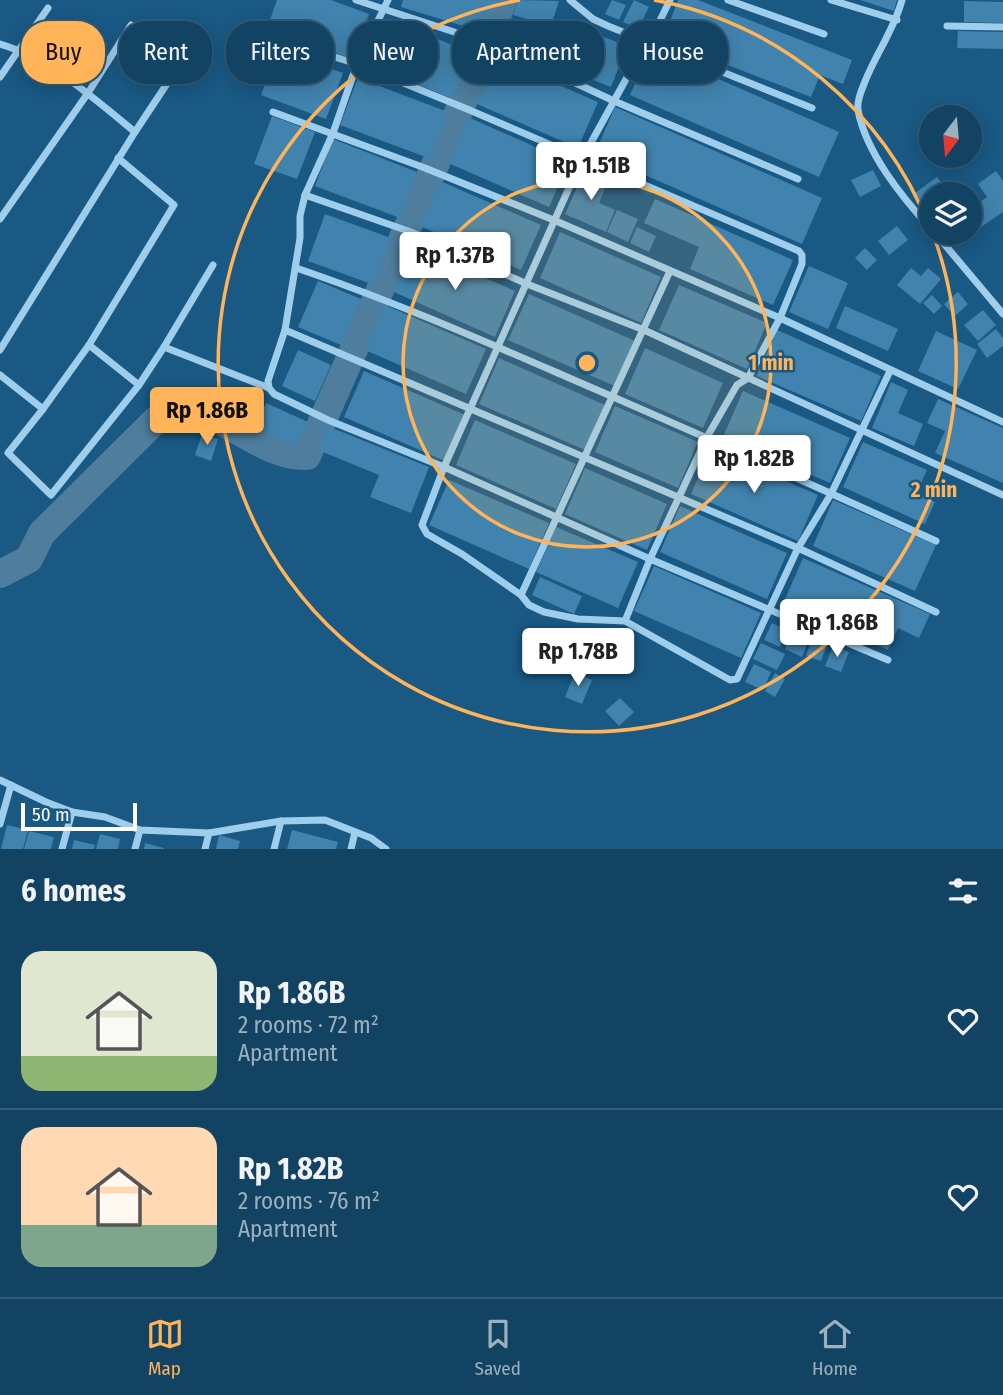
<!DOCTYPE html>
<meta charset="utf-8">
<style>
body{margin:0;font-family:"Fira Sans Condensed",sans-serif;background:#204e6c;color:#f1f3f6;height:100vh;display:flex;flex-direction:column;font-size:26px;white-space:nowrap}
*{box-sizing:border-box;margin:0}
p{font-size:23px;color:#9db0be}
.icon{flex:none;width:38px;height:38px;fill:none;stroke:currentColor;stroke-width:2;stroke-linecap:round;stroke-linejoin:round}
.map{position:relative;height:849px;overflow:hidden}
.panel{display:flex;flex-direction:column;background:#134363;flex:1}
.panel>*{flex:none}
.banner{position:absolute;left:21px;top:21px;width:962px;height:63px;display:flex;gap:14px}
.needle{width:46px;rotate:196deg}
.tools{position:absolute;left:919px;top:105px;display:grid;gap:14px}
.tools a{display:grid;place-items:center;width:63px;height:63px;border-radius:50%;background:#134363;box-shadow:0 4px 18px #0003,0 0 0 2px #325c78;font-size:35px}
.scale{position:absolute;left:21px;bottom:18px;width:116px;box-sizing:border-box;padding-left:7px;border:4px solid #fff;border-top:0;font-size:19px;line-height:24px;white-space:nowrap;color:#fff;-webkit-text-stroke:5px #195984;paint-order:stroke}
.price{position:absolute;translate:-50% -60px;padding:0 16px;border-radius:7px;background:#fff;color:#222;font-size:23px;line-height:46px;filter:drop-shadow(0 2px 4px #0008)}
.price::after{content:'';position:absolute;left:50%;top:42px;width:21px;height:16px;margin-left:-10px;background:inherit;clip-path:polygon(0 0,100% 0,50% 100%)}
.price.selected{background:#ffb459;color:#111}
ul{padding:0;list-style:none}
li{display:flex;align-items:center;gap:21px;height:175px;padding:0 21px}
li+li{border-top:2px solid #325c78}
li span{display:grid;place-items:center;flex:none;width:196px;height:140px;border-radius:21px;color:#555}
li>.icon{margin-inline-start:auto}
span .icon{width:84px;height:84px;fill:#fffc;stroke-width:1}
li b{font-size:30px}
h2{display:flex;justify-content:space-between;align-items:center;height:84px;padding:0 21px;font-size:30px}
.tag{padding:0 24px;border-radius:28px;background:#134363;box-shadow:0 4px 18px #0003,0 0 0 2px #325c78;font-size:24px;line-height:63px}
.tag.selected{background:#ffb459;color:#111}
.dock{display:flex;justify-content:space-around;align-items:center;height:98px;border-top:2px solid #325c78;background:#134363;font-size:19px;color:#9db0be}
.dock a{display:grid;justify-items:center;gap:4px}
.dock .selected{color:#ffb459}
.map>svg:first-child{display:block}
.lines{fill:none;stroke-linecap:round;stroke-linejoin:round}
.river{stroke:#4e7d9d;stroke-width:28}
.building{fill:#4183ae}
.minor{stroke:#9eceec;stroke-width:7}
.ring{fill:none;stroke:#ffb459;stroke-width:3.5}
.centre{fill:#ffb459;stroke:#195984;stroke-width:3.5}
.ring-label{font-size:21px;text-anchor:middle;font-weight:bold;fill:#ffb459;stroke:#195984;stroke-width:5;stroke-linejoin:round;paint-order:stroke}
</style>
<div class="map">
<svg width="1003" height="849" viewBox="0 0 1003 849">
<rect width="100%" height="100%" fill="#195984"/>
<g class="lines">
<path class="river" d="M0,574L29,559L42,533L157,419L185,405C195,409 206,413 215,418C243,432 275,458 307,456L483,56L503,0"/>
</g>
<g class="building">
<polygon points="277,0 331,0 369,14 352,59 267,28"/>
<polygon points="403,0 495,0 486,33 401,7"/>
<polygon points="518,0 559,1 551,26 513,15"/>
<polygon points="612,0 626,5 619,20 605,14"/>
<polygon points="634,0 649,7 638,29 623,22"/>
<polygon points="678,0 698,0 852,60 843,84 820,75 811,97 663,40"/>
<polygon points="860,0 897,0 894,11"/>
<polygon points="964,1 1003,2 1003,23 964,22"/>
<polygon points="389,19 472,53 453,99 370,65"/>
<polygon points="958,31 1003,32 1003,49 957,48"/>
<polygon points="594,33 627,46 611,87 526,54 534,35 586,55"/>
<polygon points="650,49 839,132 819,177 630,95"/>
<polygon points="278,50 343,73 326,119 261,95"/>
<polygon points="497,58 598,102 578,148 477,104"/>
<polygon points="358,78 448,112 431,159 340,125"/>
<polygon points="615,107 822,198 802,244 595,153"/>
<polygon points="272,116 315,132 297,179 254,164"/>
<polygon points="468,117 569,162 549,207 448,163"/>
<polygon points="333,139 417,172 400,218 315,186"/>
<polygon points="585,169 609,179 599,203 615,210 606,232 565,214"/>
<polygon points="873,170 881,186 860,197 851,180"/>
<polygon points="996,171 1003,181 1003,212 981,227 970,209 987,197 978,184"/>
<polygon points="937,177 949,193 931,194 931,205 926,209 915,193"/>
<polygon points="440,181 541,225 521,270 420,226"/>
<polygon points="655,199 793,260 773,305 690,269 699,247 644,223"/>
<polygon points="617,210 638,219 628,242 607,232"/>
<polygon points="325,214 391,238 374,285 308,261"/>
<polygon points="897,226 908,240 889,255 878,241"/>
<polygon points="637,227 656,236 649,252 630,243"/>
<polygon points="560,232 661,277 641,323 540,278"/>
<polygon points="414,247 515,291 495,337 394,292"/>
<polygon points="865,248 877,260 867,270 855,258"/>
<polygon points="809,266 848,283 828,329 789,312"/>
<polygon points="911,268 921,276 928,268 941,279 920,304 897,285"/>
<polygon points="318,281 361,299 341,345 298,327"/>
<polygon points="679,285 767,323 747,369 659,330"/>
<polygon points="958,292 968,304 955,316 944,304"/>
<polygon points="529,294 635,341 615,386 508,340"/>
<polygon points="932,295 942,306 934,314 923,303"/>
<polygon points="385,305 486,349 466,394 365,350"/>
<polygon points="845,306 898,329 888,351 836,328"/>
<polygon points="983,310 996,325 978,341 964,325"/>
<polygon points="996,329 1003,338 1003,346 987,358 977,344"/>
<polygon points="777,330 881,376 861,421 757,376"/>
<polygon points="936,331 977,350 958,389 918,371"/>
<polygon points="645,348 723,383 703,428 625,394"/>
<polygon points="298,350 331,365 315,401 282,386"/>
<polygon points="499,358 605,405 585,450 479,404"/>
<polygon points="364,371 465,415 445,461 344,417"/>
<polygon points="891,382 908,390 898,413 923,424 914,446 872,428"/>
<polygon points="743,391 850,438 830,483 723,437"/>
<polygon points="938,399 1003,428 1003,483 935,453 945,431 927,423"/>
<polygon points="266,403 308,422 297,445 255,427"/>
<polygon points="615,406 698,442 678,488 595,452"/>
<polygon points="475,420 576,464 556,509 456,465"/>
<polygon points="327,426 429,467 411,513 370,497 379,475 318,450"/>
<polygon points="202,434 218,439 211,461 195,455"/>
<polygon points="863,442 927,470 916,494 935,502 925,524 843,487"/>
<polygon points="711,448 818,495 798,541 691,494"/>
<polygon points="585,468 667,504 647,550 565,514"/>
<polygon points="449,480 549,523 529,569 429,525"/>
<polygon points="833,500 936,545 915,591 813,546"/>
<polygon points="680,506 787,553 767,599 660,552"/>
<polygon points="556,527 638,562 618,608 536,572"/>
<polygon points="803,558 930,614 919,638 898,628 888,650 783,604"/>
<polygon points="654,566 761,613 741,658 634,611"/>
<polygon points="540,577 582,596 574,614 532,595"/>
<polygon points="772,623 787,630 780,647 764,640"/>
<polygon points="793,630 810,637 802,657 785,649"/>
<polygon points="812,639 827,645 821,661 806,656"/>
<polygon points="761,643 785,654 777,670 753,659"/>
<polygon points="833,646 849,652 841,672 825,666"/>
<polygon points="754,664 771,672 763,690 745,682"/>
<polygon points="575,673 592,680 582,704 565,697"/>
<polygon points="775,673 785,679 775,697 765,691"/>
<polygon points="620,698 634,712 619,726 605,711"/>
<polygon points="7,825 28,830 23,849 1,849"/>
<polygon points="292,830 338,842 336,849 287,849"/>
<polygon points="29,831 54,837 51,849 24,849"/>
<polygon points="100,834 120,839 118,849 96,849"/>
<polygon points="219,835 240,841 238,849 216,849"/>
<polygon points="74,840 95,845 94,849 72,849"/>
<polygon points="145,843 164,848 164,849 144,849"/>
</g>
<g class="lines">
<g class="minor">
<polyline points="356,0 494,45 614,101 798,179"/>
<polyline points="388,0 357,64 333,133 305,195 300,216 300,238 285,330 268,381 269,388 274,394 328,420 444,467 650,559 888,660"/>
<polyline points="570,0 593,19 608,26 812,108"/>
<polyline points="728,0 824,34"/>
<polyline points="831,0 897,20"/>
<path d="M902,0C894,30 875,55 864,84C861,91 857,103 858,110C866,153 902,197 931,229"/>
<polyline points="947,26 1003,27"/>
<polyline points="277,39 357,64 467,109 799,251 802,255 802,264 780,318 748,378 737,385 707,437 650,559 625,621 578,619 544,612 529,605 521,595 462,554 427,534 422,525 444,467 582,159 636,61 649,43 670,0"/>
<path d="M0,44C49,58 96,100 135,132L0,350"/>
<polyline points="0,77 48,8"/>
<polyline points="273,112 425,168 556,221 780,318 1003,422"/>
<polyline points="135,132 180,64"/>
<polyline points="305,195 411,232 527,284 644,330 1003,495"/>
<polyline points="0,219 88,93 131,25"/>
<polyline points="935,233 1003,314"/>
<path d="M296,268C388,299 477,338 567,377C690,430 813,485 936,541"/>
<polyline points="285,330 798,548 936,612"/>
<polyline points="89,345 139,385"/>
<polyline points="164,347 213,265"/>
<polyline points="0,375 43,409 89,345 174,205 118,158"/>
<polyline points="43,409 8,453 51,495 139,385 164,347 269,388"/>
<polyline points="521,595 670,271"/>
<polyline points="625,621 730,680 737,679 798,548 831,494 890,371"/>
<polyline points="0,780 46,802 72,812 105,817 140,830 209,833 281,821 325,820 371,838 386,849"/>
<polyline points="0,824 11,785"/>
<polyline points="62,849 72,812"/>
<polyline points="135,849 140,830"/>
<polyline points="205,849 209,833"/>
<polyline points="274,849 281,821"/>
<polyline points="351,849 355,832"/>
</g>
</g>
<circle cx="587" cy="363" r="184" fill="#ffb459" fill-opacity=".12"/>
<g class="ring">
<circle cx="587" cy="363" r="184"/>
<path d="M654 0A369 369 0 0 1 930 228M933 234A369 369 0 1 1 520 0"/>
</g>
<circle cx="587" cy="363" r="10" class="centre"/>
<g class="ring-label">
<text x="771" y="370">1 min</text>
<text x="934" y="497">2 min</text>
</g>
</svg>
<div class="tools">
<a><svg class="needle" viewBox="-14 -14 28 28"><path d="M0-13l5 13h-10z" fill="#e53935"/><path d="M0 13l5-13h-10z" fill="#9db0be"/></svg></a>
<a><svg class="icon" aria-label="layers" viewBox="0 0 24 24"><path d="M12 4l9 5-9 5-9-5zM3 14l9 5 9-5"/></svg></a>
</div>
<div class="scale">50 m</div>
<b class="price" style="left:591px;top:202px">Rp 1.51B</b>
<b class="price" style="left:455px;top:292px">Rp 1.37B</b>
<b class="price selected" style="left:207px;top:447px">Rp 1.86B</b>
<b class="price" style="left:754px;top:495px">Rp 1.82B</b>
<b class="price" style="left:837px;top:659px">Rp 1.86B</b>
<b class="price" style="left:578px;top:688px">Rp 1.78B</b>
<div class="banner">
<a class="tag selected">Buy</a>
<a class="tag">Rent</a>
<a class="tag">Filters</a>
<a class="tag">New</a>
<a class="tag">Apartment</a>
<a class="tag">House</a>
</div>
</div>
<section class="panel">
<h2>6 homes<svg class="icon" aria-label="filters" viewBox="0 0 24 24"><path d="M4 7h16M4 17h16"/><circle cx="9" cy="7" r="2"/><circle cx="15" cy="17" r="2"/></svg></h2>
<ul>
<li><span style="background:linear-gradient(#dfe7d0 75%,#8fb573 0)"><svg class="icon" aria-label="home" viewBox="0 0 24 24"><path d="M3 11l9-7 9 7M6 9v11h12V9"/></svg></span><div><b>Rp 1.86B</b><p>2 rooms · 72 m²</p><p>Apartment</p></div><svg class="icon" aria-label="heart" viewBox="0 0 24 24"><path d="M12 20l-8-8c-3-5 5-10 8-4 3-6 11-1 8 4z"/></svg></li>
<li><span style="background:linear-gradient(#ffd9b3 70%,#7fa58c 0)"><svg class="icon" aria-label="home" viewBox="0 0 24 24"><path d="M3 11l9-7 9 7M6 9v11h12V9"/></svg></span><div><b>Rp 1.82B</b><p>2 rooms · 76 m²</p><p>Apartment</p></div><svg class="icon" aria-label="heart" viewBox="0 0 24 24"><path d="M12 20l-8-8c-3-5 5-10 8-4 3-6 11-1 8 4z"/></svg></li>
</ul>
</section>
<nav class="dock">
<a class="selected"><svg class="icon" aria-label="map" viewBox="0 0 24 24"><path d="M3 6l6-2 6 2 6-2v14l-6 2-6-2-6 2zM9 4v14M15 6v14"/></svg>Map</a>
<a><svg class="icon" aria-label="saved" viewBox="0 0 24 24"><path d="M7 4h10v16l-5-4-5 4z"/></svg>Saved</a>
<a><svg class="icon" aria-label="home" viewBox="0 0 24 24"><path d="M3 11l9-7 9 7M6 9v11h12V9"/></svg>Home</a>
</nav>
